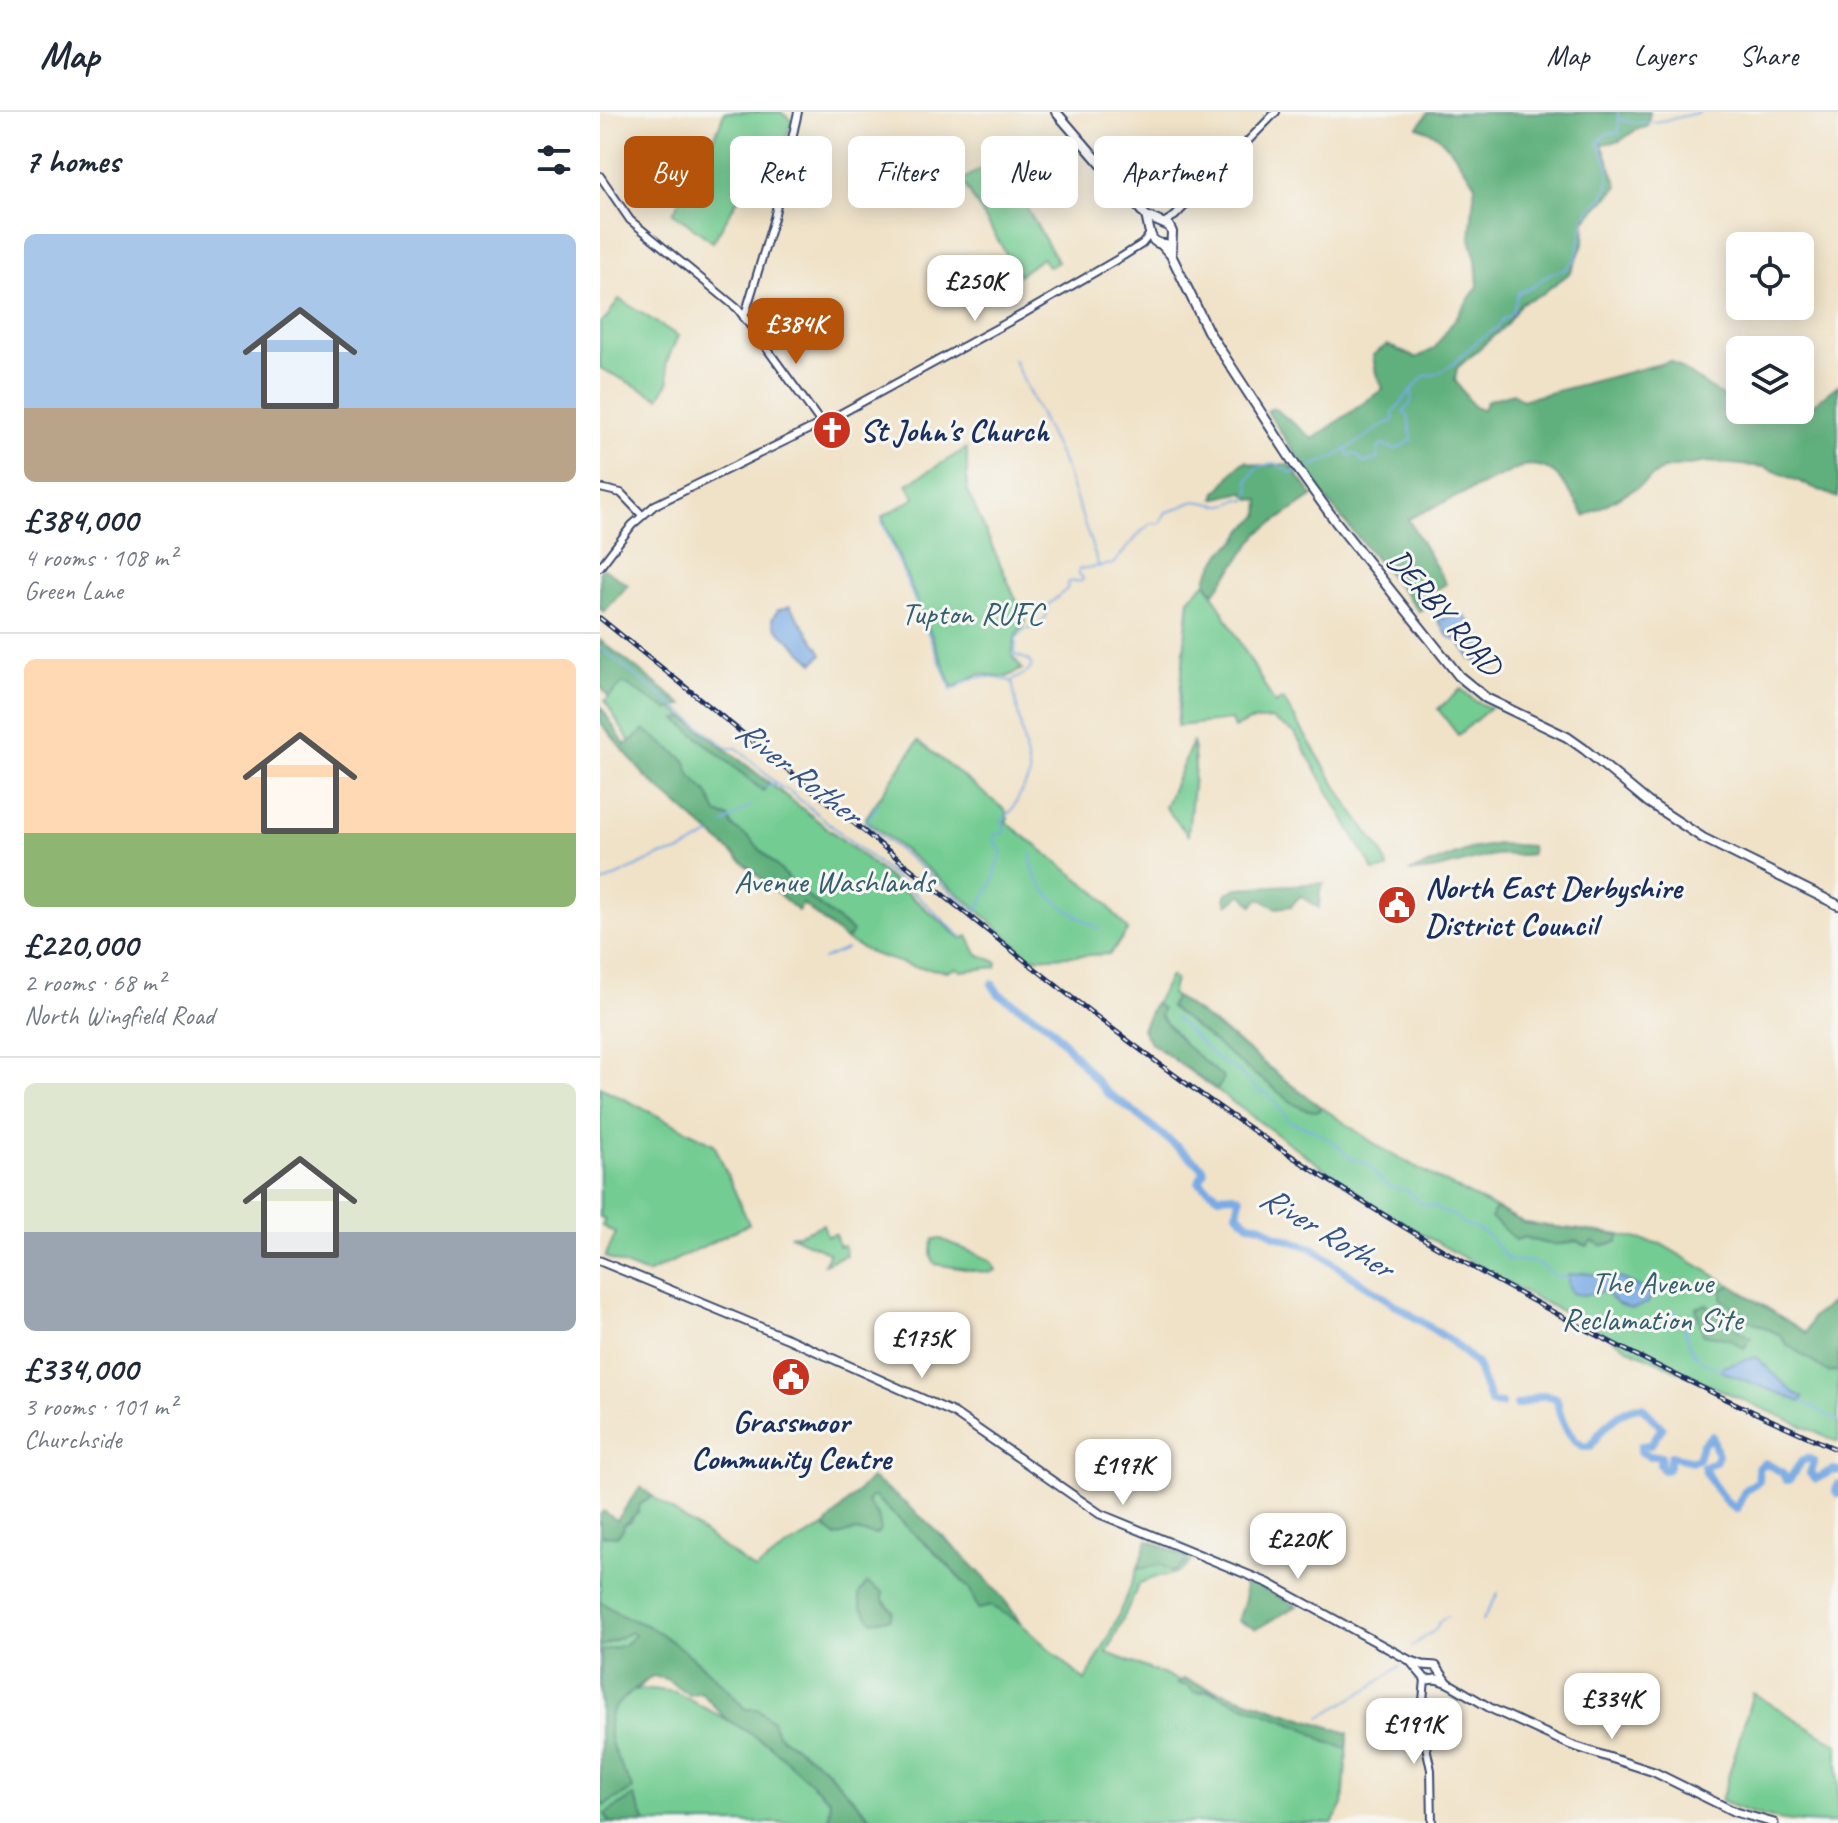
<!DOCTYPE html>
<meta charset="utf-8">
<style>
body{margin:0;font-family:Caveat,sans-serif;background:#f6f6f7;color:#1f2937;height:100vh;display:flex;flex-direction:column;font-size:30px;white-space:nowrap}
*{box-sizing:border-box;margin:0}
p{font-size:26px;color:#747a83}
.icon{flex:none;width:44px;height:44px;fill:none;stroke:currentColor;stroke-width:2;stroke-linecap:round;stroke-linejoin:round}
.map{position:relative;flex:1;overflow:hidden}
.sheet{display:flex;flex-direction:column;background:#fff;width:600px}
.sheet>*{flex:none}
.top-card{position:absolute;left:24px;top:24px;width:760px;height:72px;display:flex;gap:16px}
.controls{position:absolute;left:1126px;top:120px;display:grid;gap:16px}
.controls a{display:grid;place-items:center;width:88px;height:88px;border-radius:12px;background:#fff;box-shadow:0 4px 20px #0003;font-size:40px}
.price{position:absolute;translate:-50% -68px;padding:0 18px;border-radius:16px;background:#fff;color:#222;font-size:26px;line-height:52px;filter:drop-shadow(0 2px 4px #0008)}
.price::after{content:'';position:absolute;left:50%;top:48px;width:24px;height:18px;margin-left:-12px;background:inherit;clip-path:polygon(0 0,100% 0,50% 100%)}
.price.selected{background:#b45309;color:#fff}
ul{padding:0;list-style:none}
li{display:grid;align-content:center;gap:16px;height:424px;padding:0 24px}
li+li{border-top:2px solid #e0e1e3}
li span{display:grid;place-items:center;height:248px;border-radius:12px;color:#555}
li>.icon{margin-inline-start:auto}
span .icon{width:144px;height:144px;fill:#fffc;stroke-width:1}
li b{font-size:34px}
h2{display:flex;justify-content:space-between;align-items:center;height:96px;padding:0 24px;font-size:34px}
.pill{padding:0 28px;border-radius:12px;background:#fff;box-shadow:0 4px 20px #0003;font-size:28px;line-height:72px}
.pill.selected{background:#b45309;color:#fff}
header{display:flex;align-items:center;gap:48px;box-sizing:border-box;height:112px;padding:0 40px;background:#fff;border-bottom:2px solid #e0e1e3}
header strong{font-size:38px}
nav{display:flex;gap:44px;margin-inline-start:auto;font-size:28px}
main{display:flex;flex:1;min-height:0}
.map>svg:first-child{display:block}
.green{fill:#73cc92;stroke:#477e78;stroke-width:2}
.forest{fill:#5eb07c;stroke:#3c706d;stroke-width:2}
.water{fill:#78aae4;stroke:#4a6ca1;stroke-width:2}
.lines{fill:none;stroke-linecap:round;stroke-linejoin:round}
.stream{stroke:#78aae4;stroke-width:2}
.river{stroke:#78aae4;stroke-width:8}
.minor-casing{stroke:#3b4a6e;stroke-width:10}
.major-casing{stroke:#3b4a6e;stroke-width:11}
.highway-casing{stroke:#3b4a6e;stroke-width:12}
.minor{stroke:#fff;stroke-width:6}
.major{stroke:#fff;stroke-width:7}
.highway{stroke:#fff;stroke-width:8}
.rail-casing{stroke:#1b2f5e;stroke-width:5}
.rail{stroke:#f6f6f2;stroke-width:2;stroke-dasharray:6;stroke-linecap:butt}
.labels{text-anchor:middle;stroke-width:6;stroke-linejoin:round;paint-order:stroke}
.poi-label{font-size:32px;font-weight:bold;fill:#1b2f5e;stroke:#f6f6f2;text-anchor:start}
.street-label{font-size:32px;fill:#1b2f5e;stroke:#f6f6f2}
.park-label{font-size:32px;fill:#355e6e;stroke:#f6f6f2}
.water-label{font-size:34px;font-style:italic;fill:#375486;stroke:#f6f6f2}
</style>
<header>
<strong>Map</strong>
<nav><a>Map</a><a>Layers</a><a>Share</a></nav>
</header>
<main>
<section class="sheet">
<h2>7 homes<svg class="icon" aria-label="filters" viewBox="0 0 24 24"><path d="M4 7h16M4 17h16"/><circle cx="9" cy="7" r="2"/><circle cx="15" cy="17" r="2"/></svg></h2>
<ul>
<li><span style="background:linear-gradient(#a9c7e8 70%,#b9a48a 0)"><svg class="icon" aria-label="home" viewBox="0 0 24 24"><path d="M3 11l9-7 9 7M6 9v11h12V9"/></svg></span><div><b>£384,000</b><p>4 rooms · 108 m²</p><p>Green Lane</p></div></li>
<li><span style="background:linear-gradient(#ffd9b3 70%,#8fb573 0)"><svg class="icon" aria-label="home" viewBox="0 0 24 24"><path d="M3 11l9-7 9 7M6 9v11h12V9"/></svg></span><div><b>£220,000</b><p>2 rooms · 68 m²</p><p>North Wingfield Road</p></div></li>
<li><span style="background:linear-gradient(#dfe7d0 60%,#9aa5b1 0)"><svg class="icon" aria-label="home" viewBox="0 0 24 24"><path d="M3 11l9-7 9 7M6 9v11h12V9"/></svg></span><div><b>£334,000</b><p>3 rooms · 101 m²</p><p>Churchside</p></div></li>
</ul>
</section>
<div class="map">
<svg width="1238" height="1711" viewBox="0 0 1238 1711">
<rect width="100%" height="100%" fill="#f6f6f2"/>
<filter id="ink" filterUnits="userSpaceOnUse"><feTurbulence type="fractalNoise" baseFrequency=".0125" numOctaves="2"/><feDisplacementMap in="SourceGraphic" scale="16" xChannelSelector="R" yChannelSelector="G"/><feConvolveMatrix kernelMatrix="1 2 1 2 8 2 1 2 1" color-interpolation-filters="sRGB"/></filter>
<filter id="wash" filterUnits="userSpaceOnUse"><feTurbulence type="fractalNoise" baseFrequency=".006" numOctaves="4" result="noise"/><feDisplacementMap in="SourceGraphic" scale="32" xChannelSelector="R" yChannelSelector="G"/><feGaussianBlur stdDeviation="1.8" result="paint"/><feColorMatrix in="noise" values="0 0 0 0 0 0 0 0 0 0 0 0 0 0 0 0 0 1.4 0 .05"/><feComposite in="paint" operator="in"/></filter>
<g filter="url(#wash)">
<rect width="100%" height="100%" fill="#f0e2c7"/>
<g class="green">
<polygon points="124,0 181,0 192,9 183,35 159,51 113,130 73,101 119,15"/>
<polygon points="422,33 429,43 417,52 414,74 458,150 449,155 442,146 419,163 362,68"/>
<polygon points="19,187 78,224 66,251 69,269 59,286 0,256 0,210 7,205"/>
<polygon points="367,336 367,378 426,510 415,526 412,543 422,557 407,565 379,562 353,576 282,405 315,386 307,372"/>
<polygon points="606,470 675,592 683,587 748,693 782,740 788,757 774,759 695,621 671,607 650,609 634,616 631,608 577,614 589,487"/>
<polygon points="0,540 253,736 362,827 368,824 377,842 397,850 396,855 361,859 357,856 347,859 314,855 273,842 246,828 203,792 30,630 5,589 9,585 0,573"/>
<polygon points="861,577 876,590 890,596 858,623 838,597"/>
<polygon points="318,629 405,698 408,707 406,710 498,782 528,818 510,842 430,846 371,792 265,707"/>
<polygon points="593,629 595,654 588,723 565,695"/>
<polygon points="570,864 575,868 571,882 627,921 695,977 781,1036 827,1061 924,1111 1020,1123 1061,1132 1131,1173 1206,1221 1212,1206 1238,1186 1238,1330 1029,1237 994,1215 933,1185 785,1101 550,930 542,917"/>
<polygon points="0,975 114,1032 149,1112 47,1162 5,1145 16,1121 2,1114 5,1107 0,1105"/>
<polygon points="223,1112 227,1124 235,1122 239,1134 244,1133 246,1143 224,1152 230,1141 190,1123 199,1123"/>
<path d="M334,1127H341L390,1148L396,1158L389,1161L335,1152C330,1147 330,1133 334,1127Z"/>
<path d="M52,1384L155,1458L190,1433L224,1415L236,1425L254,1419L278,1404L267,1390L271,1384L275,1385L347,1452L370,1478L378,1496L391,1494L419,1510L485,1569C511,1524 531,1477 548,1428L592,1447C579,1470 557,1459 539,1472L507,1541L588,1572L748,1627L743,1693L732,1711H275L225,1656L177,1622L172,1609L158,1597H145L90,1543L52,1564L36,1578L51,1577L75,1580L126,1607L168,1632L230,1688L229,1711H0V1423L5,1424L31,1409L40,1391Z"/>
<path d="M1153,1581L1238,1633V1711C1194,1711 1162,1708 1121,1689Z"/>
</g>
<g class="forest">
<path d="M1050,0L1047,15L1037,17L1020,29L1002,32L1018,74L985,108L984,130L971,160L942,182L921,191L906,213L857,256L855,268L874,295L882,298L888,288L913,281L922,288L1071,249L1126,287L1140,291V298H1167L1192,304L1210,295L1238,273V386L1165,355L1108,350L1063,357L1038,375L985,404C968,379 957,348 923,354L808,407L846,472L826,484L827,494L819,499L720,380L667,299L674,296L713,327L783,277L776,262L773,243L787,233L816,246L834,237L878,174L876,148L870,127L875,72L852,39L837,23L818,15L828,1Z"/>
<path d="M646,349C661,357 673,351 690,353L713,384L659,421L614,481L606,470L607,464L622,440L637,428L643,418L659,404L660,388L651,387L643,380L614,387L616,380C629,371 632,355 646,349Z"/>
<polygon points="3,456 28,473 4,500 0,497 0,460"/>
<polygon points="0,528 83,593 68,598 23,571 9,585 0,573"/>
<polygon points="0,593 25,633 45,618 85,648 91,664 107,680 117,701 129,706 133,715 149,726 201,779 253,820 246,828 203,792 198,799 45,664 1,611"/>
<polygon points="86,606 169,671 163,679 76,607"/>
<path d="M898,732L931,734L932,742C920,745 908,741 895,743C866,748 839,760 809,760L870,737Z"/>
<polygon points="724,771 720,779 719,796 700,784 691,794 676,796 659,786 653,794 642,782 628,793 625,787 627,781 638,776"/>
<path d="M575,885C627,918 671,960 721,995L719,999C692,1000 677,974 655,963L570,895Z"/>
<polygon points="554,891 562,897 560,904 586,934 624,966 617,978 550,930 542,917"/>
<path d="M896,1096L924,1111L1020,1123L1017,1130L1001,1134L993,1129L987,1134L976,1129C959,1135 941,1132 925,1125L916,1128L891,1106Z"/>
<polygon points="1131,1173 1206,1221 1212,1206 1238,1186 1238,1258 1230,1261 1186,1232 1180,1223 1151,1209 1122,1187 1123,1177"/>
<polygon points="1107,1192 1121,1207 1151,1226 1144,1236 1129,1227 1103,1222 1096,1196"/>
<path d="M271,1366C306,1388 401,1474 419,1510L391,1494L378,1497L370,1478L347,1452L275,1385H271L267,1390L278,1404L281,1418L275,1423L254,1419L236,1425L224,1415Z"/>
<polygon points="40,1375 52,1384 40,1392 38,1400 24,1412 23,1418 17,1424 0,1423 0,1403 3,1399 17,1408"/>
<polygon points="548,1428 586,1445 586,1451 573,1460 561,1453 538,1457"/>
<polygon points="644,1466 697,1494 656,1517 638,1509 645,1487"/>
<polygon points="267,1471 283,1480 283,1488 293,1499 290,1507 272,1509 261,1495 259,1482"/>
<path d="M0,1489C7,1493 14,1499 21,1503C30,1508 41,1510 50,1515C83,1535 121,1568 145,1597H158L172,1609L177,1622L225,1656L275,1711H229L230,1688L168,1632L126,1607L101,1580L89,1583L66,1567L52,1564C40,1574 21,1585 13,1598C0,1621 22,1657 33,1677L3,1694L0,1686L1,1539L24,1533L35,1523L31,1520L0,1535Z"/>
<path d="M583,1567L748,1621L747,1637L726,1630L702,1615L622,1585L613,1578C602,1577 597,1587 588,1574L577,1572Z"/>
<polygon points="34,1684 46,1711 10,1711 5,1702"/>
</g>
<g class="water">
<polygon points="190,494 220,538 222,542 214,551 176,516 172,507 178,498"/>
<polygon points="854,500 864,503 889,536 879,550 871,547 859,530 847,523 835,503 845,507"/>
<polygon points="984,1161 1023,1167 1051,1181 1048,1191 1032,1197 1018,1192 1003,1179 983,1183 972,1181 968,1173 968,1163"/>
<polygon points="1156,1245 1194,1281 1203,1285 1201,1290 1121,1259 1122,1255"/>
</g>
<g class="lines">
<g class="stream">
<path d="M1019,7C1045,16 1074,6 1100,0"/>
<polyline points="413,247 466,357 499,455"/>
<polyline points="746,339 750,343 756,342 764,351 777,347 779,336 782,333 796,337 812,328 808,304 803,300 811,291 812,278"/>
<polyline points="704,357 735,345 785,312 794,309 793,300 824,264 836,262 852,253 876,230 896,217 903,207 909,204 913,200 918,181 933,175 949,162 966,157 975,148 982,123 984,105 1002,86 1008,75 1009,54 998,30 1007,21 1019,21 1018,0"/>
<polyline points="282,409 352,579"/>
<polyline points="0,536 128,636 137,636 180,675 188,678 314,781 363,826"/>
<path d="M356,577C371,560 391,565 411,569"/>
<polyline points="164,675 174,672"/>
<polyline points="279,692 265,711 376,800"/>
<polyline points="124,712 151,693"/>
<path d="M431,741C431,781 469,799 499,817"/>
<path d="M0,772L61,743C80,744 94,730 111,723"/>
<path d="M374,804L395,766L396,754L403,740L395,731V723L406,720L402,708L412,698L430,663L412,569L429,559L432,553L429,548L415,543L416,527L425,517L437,516L446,505L448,493L467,477L468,470L482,469L483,466L479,462V457L513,452L542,419L552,411H560L566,400C578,398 583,393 592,390C608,386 618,401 639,387L646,389L650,379L648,369L657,355L675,351L691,361L698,360"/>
<polyline points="223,847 246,837"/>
<path d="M575,906L621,950L638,959L657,977L670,984L690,1010L711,1017L735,1031L752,1048C783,1048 766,1075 807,1078L821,1092L835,1094L842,1100L855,1103L862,1112C887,1116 893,1129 908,1147C917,1150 928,1148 936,1151C952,1157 946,1165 968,1166"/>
<path d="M1073,1198C1097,1220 1074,1244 1122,1257"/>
<polyline points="1202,1289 1238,1309"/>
<polyline points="882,1509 898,1481"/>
<polyline points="812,1534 834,1519 840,1509 848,1504"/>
<polyline points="720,1605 771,1575 800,1554"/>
</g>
<g class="river">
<polyline points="392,872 399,882 449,913 506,980 528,995 602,1055 604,1059 599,1070 619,1084 634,1083 640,1086 637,1101 649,1112 663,1114 674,1123 713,1136 754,1166 853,1230 877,1253 891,1291 901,1292"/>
<path d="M917,1293C933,1289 942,1278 957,1287C959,1305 968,1326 984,1335L991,1334C1000,1317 1023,1294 1042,1295L1062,1316L1050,1333L1041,1334V1340L1049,1344H1061L1060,1353L1064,1358L1068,1357L1071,1344L1093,1349L1098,1347L1102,1333L1112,1324L1118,1343L1115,1350L1104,1354C1107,1365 1125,1392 1136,1397L1146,1377L1159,1369L1158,1356L1165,1351L1182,1360L1186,1368H1189L1202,1349L1208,1346L1214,1350L1210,1361L1216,1367L1233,1358L1238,1359"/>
<polyline points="1238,1372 1236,1379 1238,1382"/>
</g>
</g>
</g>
<g filter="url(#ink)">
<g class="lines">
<defs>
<g id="minor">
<polyline points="0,64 30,108 138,197 221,311"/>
<polyline points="563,111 575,104 676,0"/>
<polyline points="144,206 174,106 198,0"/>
<polyline points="0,376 21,381 42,403"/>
<polyline points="0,455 32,413 55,393 240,302 423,202 523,144 542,132 550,122"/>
<polyline points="825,1567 821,1611 831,1658 832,1711"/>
</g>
<g id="major">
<polyline points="0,1149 189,1227 354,1301 500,1402 668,1471 809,1548 823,1553 836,1554 848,1571"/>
<polyline points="811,1550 826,1568 837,1567"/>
<polyline points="836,1567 848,1571 892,1597 971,1633 1054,1660 1135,1700 1174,1711"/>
</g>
<g id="highway">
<polyline points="456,0 546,104 569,114 572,120 571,142"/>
<path d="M546,104C550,116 548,133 565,132"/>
<polyline points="561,132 571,143 608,219 695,353 736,410 859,564 886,586 967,625 984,637 1048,690 1103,726 1238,793"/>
</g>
</defs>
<use href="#minor" class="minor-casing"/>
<use href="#major" class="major-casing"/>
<use href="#highway" class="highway-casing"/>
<use href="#minor" class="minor"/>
<use href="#major" class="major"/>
<use href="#highway" class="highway"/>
<defs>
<path id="rail" d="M0,506C107,593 214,680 322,766C427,851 533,936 645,1013C832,1141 1030,1247 1238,1338"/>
</defs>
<use href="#rail" class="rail-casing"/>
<use href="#rail" class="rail"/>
</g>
</g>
<defs>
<symbol id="church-disc" viewBox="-11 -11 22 22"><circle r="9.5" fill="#c8321e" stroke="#f6f6f2"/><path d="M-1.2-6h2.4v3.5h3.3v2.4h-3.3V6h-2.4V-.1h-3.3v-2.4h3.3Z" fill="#fff"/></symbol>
<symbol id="civic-disc" viewBox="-11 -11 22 22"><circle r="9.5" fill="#c8321e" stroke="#f6f6f2"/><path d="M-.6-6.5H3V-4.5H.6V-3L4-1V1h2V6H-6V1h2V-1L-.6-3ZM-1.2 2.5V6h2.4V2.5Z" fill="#fff"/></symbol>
</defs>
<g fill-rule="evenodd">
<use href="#church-disc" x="210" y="296" width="44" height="44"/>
<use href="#civic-disc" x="775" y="771" width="44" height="44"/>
<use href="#civic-disc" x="169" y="1243" width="44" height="44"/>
</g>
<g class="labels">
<g class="poi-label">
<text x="260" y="329">St John's Church</text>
<text x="825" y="786">North East Derbyshire<tspan x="825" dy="37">District Council</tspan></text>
<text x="191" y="1320" text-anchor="middle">Grassmoor<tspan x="191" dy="37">Community Centre</tspan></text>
</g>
<g class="street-label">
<text transform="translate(845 500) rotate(49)" y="11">DERBY ROAD</text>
</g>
<g class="park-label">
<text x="372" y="512">Tupton RUFC</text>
<text x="234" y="780">Avenue Washlands</text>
<text x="1052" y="1181">The Avenue<tspan x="1052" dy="37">Reclamation Site</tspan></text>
</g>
<g class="water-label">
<text transform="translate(199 659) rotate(38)" y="12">River Rother</text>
<text transform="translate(727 1119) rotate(31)" y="12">River Rother</text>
</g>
</g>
</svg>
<div class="controls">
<a><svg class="icon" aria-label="locate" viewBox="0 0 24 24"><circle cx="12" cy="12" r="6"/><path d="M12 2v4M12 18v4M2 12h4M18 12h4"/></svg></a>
<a><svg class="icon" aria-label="layers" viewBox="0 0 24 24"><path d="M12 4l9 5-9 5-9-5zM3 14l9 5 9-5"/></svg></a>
</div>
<b class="price" style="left:375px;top:211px">£250K</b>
<b class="price selected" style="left:196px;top:254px">£384K</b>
<b class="price" style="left:322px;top:1268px">£175K</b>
<b class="price" style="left:523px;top:1395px">£197K</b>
<b class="price" style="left:698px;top:1469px">£220K</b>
<b class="price" style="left:1012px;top:1629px">£334K</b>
<b class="price" style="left:814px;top:1654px">£191K</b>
<div class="top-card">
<a class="pill selected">Buy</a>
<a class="pill">Rent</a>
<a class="pill">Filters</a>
<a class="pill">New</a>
<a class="pill">Apartment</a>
</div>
</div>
</main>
